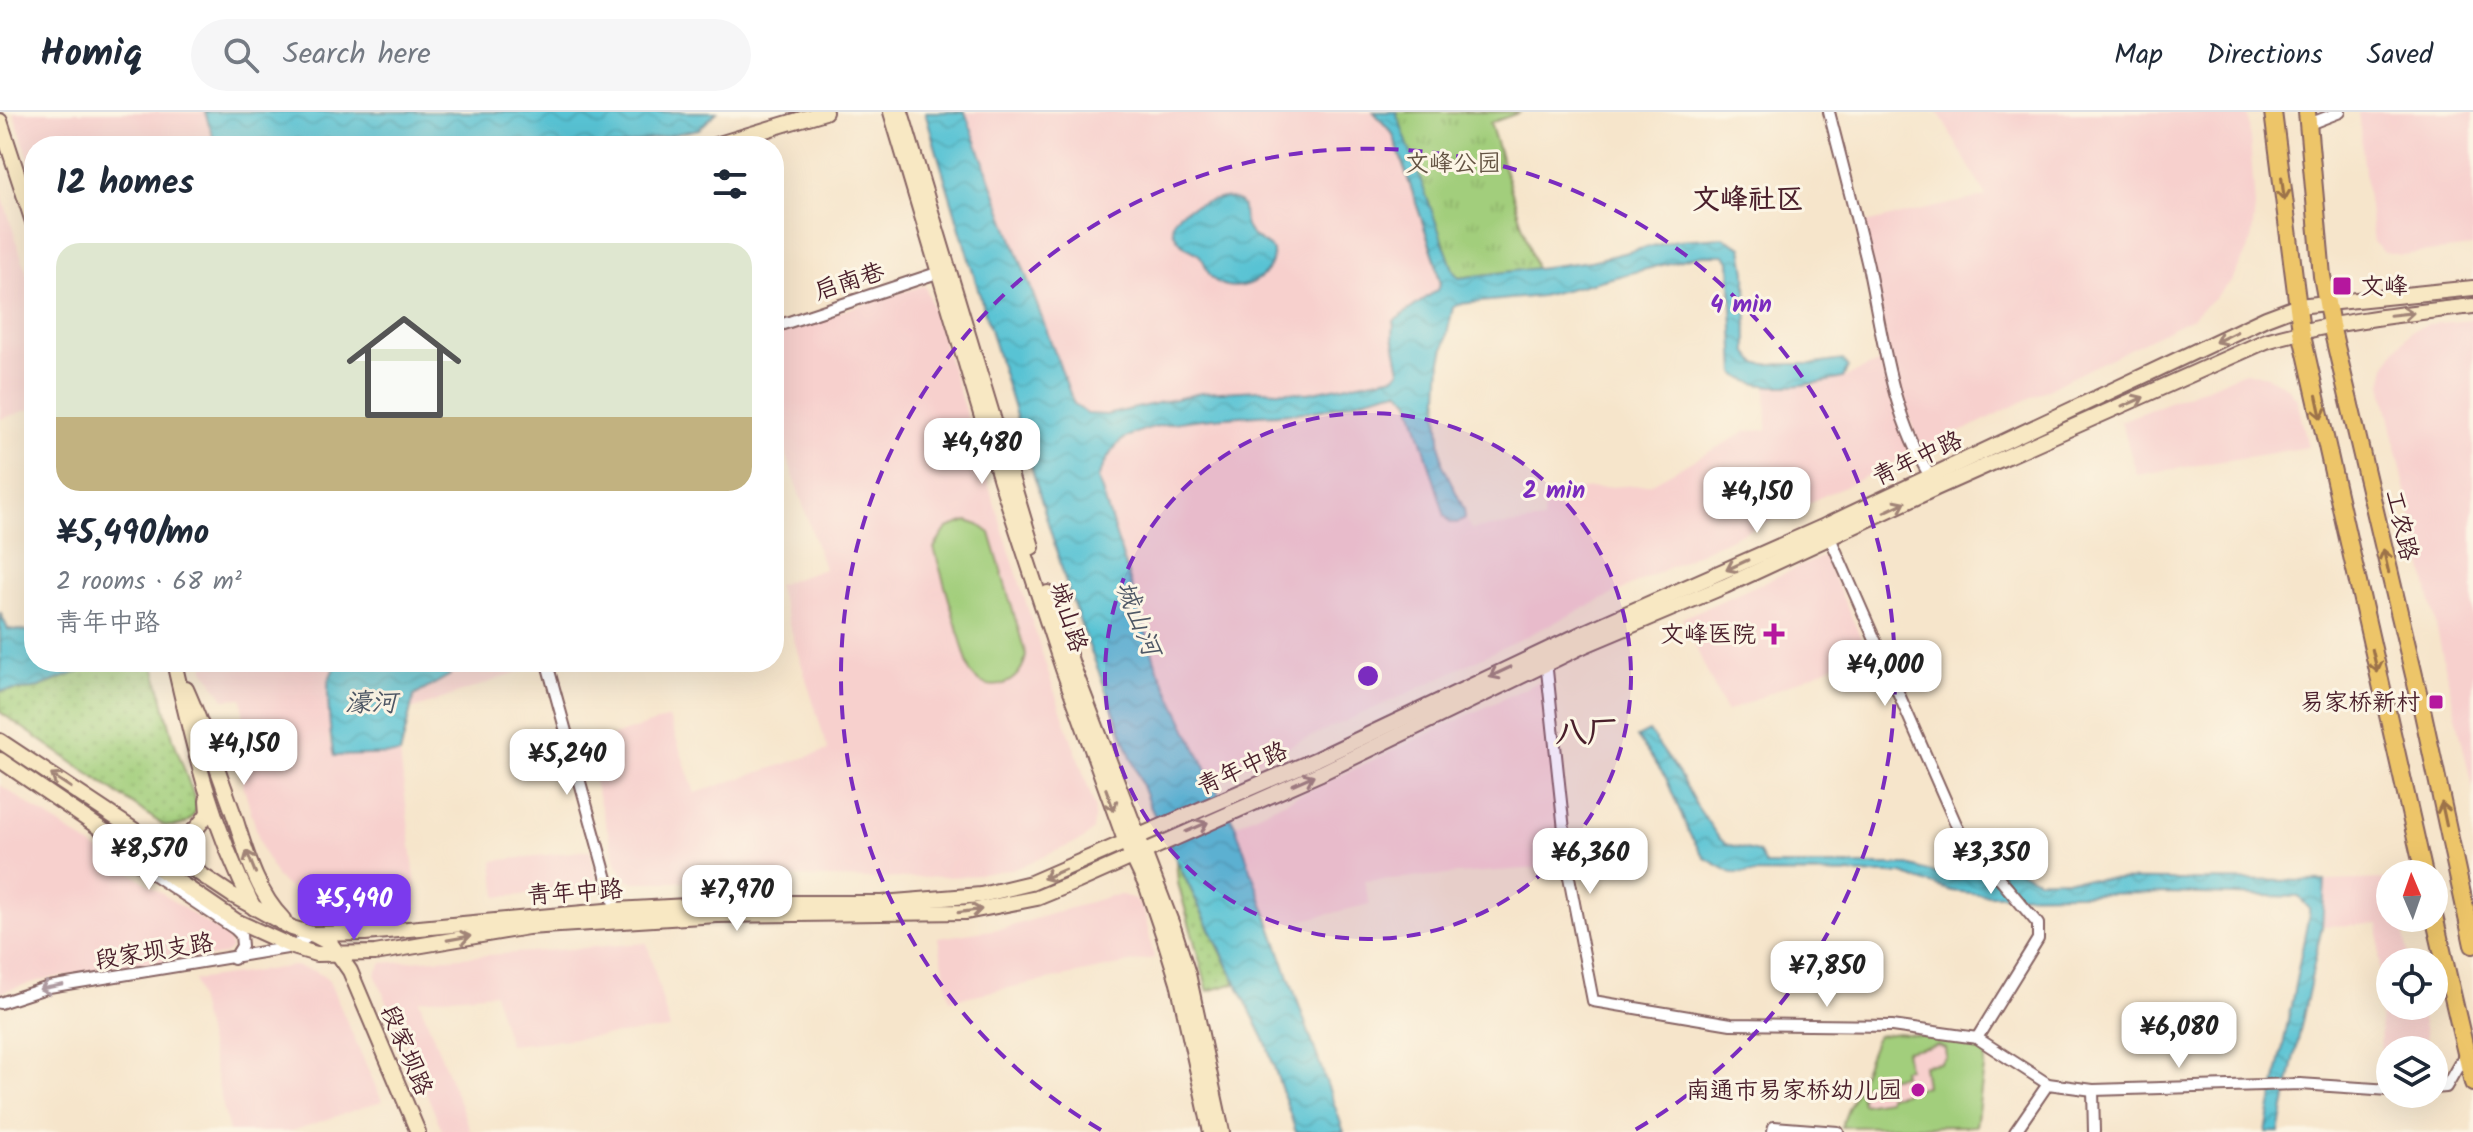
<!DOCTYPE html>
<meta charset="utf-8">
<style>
body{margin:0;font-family:Kalam,"LXGW WenKai TC",sans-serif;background:#f6f6f7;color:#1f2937;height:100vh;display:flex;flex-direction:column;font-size:30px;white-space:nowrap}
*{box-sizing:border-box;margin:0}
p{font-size:26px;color:#747a83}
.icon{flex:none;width:44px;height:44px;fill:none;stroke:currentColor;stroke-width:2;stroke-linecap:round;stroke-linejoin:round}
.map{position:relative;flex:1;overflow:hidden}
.details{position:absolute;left:24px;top:24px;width:760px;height:536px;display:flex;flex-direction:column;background:#fff;border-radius:32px;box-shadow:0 8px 32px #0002}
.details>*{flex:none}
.needle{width:52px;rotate:358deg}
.controls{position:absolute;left:2376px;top:748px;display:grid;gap:16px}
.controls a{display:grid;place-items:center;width:72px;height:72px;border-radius:50%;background:#fff;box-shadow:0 8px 32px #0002;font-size:40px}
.price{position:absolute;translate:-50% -68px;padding:0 18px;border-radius:16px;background:#fff;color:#222;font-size:26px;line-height:52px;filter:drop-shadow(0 2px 4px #0008)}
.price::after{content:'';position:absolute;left:50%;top:48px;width:24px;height:18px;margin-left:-12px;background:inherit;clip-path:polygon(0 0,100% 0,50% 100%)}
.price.selected{background:#7c3aed;color:#fff}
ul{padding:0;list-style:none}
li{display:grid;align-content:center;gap:16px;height:424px;padding:0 32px}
li span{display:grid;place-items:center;height:248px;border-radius:24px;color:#555}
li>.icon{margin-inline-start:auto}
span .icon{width:144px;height:144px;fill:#fffc;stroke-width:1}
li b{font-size:34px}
h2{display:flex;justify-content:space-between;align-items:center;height:96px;padding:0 32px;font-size:34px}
header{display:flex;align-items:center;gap:48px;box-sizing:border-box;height:112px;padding:0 40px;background:#fff;border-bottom:2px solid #e0e1e3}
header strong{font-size:38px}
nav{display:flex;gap:44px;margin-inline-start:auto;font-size:28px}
.search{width:560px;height:72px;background:#f6f6f7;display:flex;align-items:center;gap:20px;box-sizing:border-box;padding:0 28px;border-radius:44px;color:#747a83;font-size:30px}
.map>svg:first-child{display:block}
.built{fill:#f7d0cd}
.grass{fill:url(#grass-dots);stroke:#767653;stroke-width:2}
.park{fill:url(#park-tufts);stroke:#767653;stroke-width:2}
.garden{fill:#a2ce7b;stroke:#767653;stroke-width:2;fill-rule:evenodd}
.water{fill:url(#water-waves);stroke:#517180;stroke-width:2}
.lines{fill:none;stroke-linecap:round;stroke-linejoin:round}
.street-casing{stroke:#866463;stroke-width:14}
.secondary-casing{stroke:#866463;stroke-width:18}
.primary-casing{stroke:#866463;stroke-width:20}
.street{stroke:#fff;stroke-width:10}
.secondary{stroke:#f8e8c3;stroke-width:14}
.primary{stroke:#edc569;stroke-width:16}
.oneway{stroke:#9c724a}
.oneway2{stroke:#a18477}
.oneway3{stroke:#ae9aa0}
.ring{fill:none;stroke:#7b2cbf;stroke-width:4;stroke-dasharray:14 10}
.poi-dot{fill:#b5179e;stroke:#fcf5e5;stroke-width:3}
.labels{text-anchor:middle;stroke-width:6;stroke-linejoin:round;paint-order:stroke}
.park-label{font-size:24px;fill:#645443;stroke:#fcf5e5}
.street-label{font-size:24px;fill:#4a1f2b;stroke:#fcf5e5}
.poi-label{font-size:24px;fill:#4a1f2b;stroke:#fcf5e5;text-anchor:end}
.water-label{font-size:26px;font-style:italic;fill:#4f5866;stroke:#fcf5e5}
.quarter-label{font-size:28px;font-weight:bold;fill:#4a1f2b;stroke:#fcf5e5}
.district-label{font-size:32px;font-weight:bold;fill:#4a1f2b;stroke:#fcf5e5}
.centre{fill:#7b2cbf;stroke:#fcf5e5;stroke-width:4}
.ring-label{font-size:24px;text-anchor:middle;font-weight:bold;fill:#7b2cbf;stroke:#fcf5e5;stroke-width:6;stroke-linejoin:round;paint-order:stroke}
</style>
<header>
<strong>Homiq</strong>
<div class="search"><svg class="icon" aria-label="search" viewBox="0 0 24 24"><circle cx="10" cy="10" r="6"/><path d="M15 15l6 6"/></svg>Search here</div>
<nav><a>Map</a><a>Directions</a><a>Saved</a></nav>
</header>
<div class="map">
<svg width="2473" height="1020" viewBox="0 0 2473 1020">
<defs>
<pattern id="grass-dots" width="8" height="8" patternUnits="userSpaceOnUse" patternTransform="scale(2)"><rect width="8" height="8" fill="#a2ce7b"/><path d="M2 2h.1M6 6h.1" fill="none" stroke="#8db06a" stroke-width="1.8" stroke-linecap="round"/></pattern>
<pattern id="park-tufts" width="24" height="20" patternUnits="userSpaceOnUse" patternTransform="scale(2)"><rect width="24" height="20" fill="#a2ce7b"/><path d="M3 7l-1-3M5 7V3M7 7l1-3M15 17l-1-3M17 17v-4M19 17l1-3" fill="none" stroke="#8db06a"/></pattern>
<pattern id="water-waves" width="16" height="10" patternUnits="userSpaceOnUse" patternTransform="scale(2)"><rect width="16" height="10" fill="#58c3d4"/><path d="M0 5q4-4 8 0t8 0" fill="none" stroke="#4ea7b6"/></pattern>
</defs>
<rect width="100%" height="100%" fill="#fcf5e5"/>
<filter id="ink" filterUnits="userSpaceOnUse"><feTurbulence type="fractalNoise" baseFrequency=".0125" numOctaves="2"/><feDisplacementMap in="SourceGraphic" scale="16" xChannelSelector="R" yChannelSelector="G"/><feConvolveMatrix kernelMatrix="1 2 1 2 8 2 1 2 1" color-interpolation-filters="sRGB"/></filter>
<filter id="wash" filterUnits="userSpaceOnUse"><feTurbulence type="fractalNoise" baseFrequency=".006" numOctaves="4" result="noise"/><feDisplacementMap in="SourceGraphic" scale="32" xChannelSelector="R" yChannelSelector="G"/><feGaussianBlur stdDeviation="1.8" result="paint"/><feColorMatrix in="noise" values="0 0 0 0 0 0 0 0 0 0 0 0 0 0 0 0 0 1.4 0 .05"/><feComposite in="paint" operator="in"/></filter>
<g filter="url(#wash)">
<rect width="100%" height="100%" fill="#f6e5cb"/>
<g class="built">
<polygon points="13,0 205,0 216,34 34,34 34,61"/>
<polygon points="965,0 1374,0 1393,22 1436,150 1440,172 1437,178 1415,194 1393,224 1398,247 1399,278 1410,289 1445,404 1461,409 1465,406 1472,417 1543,409 1543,380 1650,372 1747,319 1767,318 1766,272 1805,274 1843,266 1880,250 1910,344 1701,440 1410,580 1212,669 1157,555 1074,292"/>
<polygon points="1938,0 2248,0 2255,95 2251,131 2231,170 2192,206 1920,340 1890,245 1860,112 1986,84"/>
<polygon points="2358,0 2473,0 2473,135 2401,143 2384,140 2373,130"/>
<polygon points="0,77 34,184 34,296 0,307"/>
<polygon points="925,173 1052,572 1095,695 1093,718 1084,727 1017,756 970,764 869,767 745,764 674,770 635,770 626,767 617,753 584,633 669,606 695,681 828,638 777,473 824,457 774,305 774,220"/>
<polygon points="2473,208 2473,679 2382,272 2386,254 2396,236 2411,219 2428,212"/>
<polygon points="2245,260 2267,264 2288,276 2297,287 2308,335 2137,363 2121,309"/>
<polygon points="1824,444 1867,539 1726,600 1682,506"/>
<polygon points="207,550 337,550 328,570 331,603 329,629 335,644 400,642 418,792 319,793 289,776 277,766 262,737 240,662 248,661 242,586 224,587 203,556"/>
<polygon points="445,550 546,550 411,598 414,584 449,563"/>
<polygon points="1543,568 1566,754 1364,769 1370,792 1271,816 1235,713"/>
<polygon points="0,673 227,825 232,836 224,843 45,867 7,878 0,882"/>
<polygon points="590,738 596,764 596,772 590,778 497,785 493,749"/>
<polygon points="2390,767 2390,806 2400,806 2410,850 2390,850 2390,894 2419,894 2429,938 2390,938 2390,964 2381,964 2379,812 2322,814 2325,769"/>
<polygon points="1122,783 1135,787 1144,798 1154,846 950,888 938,826 1005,816 1110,784"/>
<polygon points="647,831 670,917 509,933 494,881 419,888 471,1020 443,1020 375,862 382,851"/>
<polygon points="294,854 315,859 328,867 382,989 289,1020 229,1020 194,868"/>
<polygon points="1898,921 1986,942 1976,1014 1841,1015 1877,924"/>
</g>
<g class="grass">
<path d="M112,550H153L173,626L197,693C194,711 180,717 163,713L0,600V579L34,577L96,553Z"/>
<polygon points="1176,747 1236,871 1208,879 1178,771"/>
</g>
<polygon class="park" points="1374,0 1521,0 1490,11 1536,157 1459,166 1440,172 1436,150 1393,22"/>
<g class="garden">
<path d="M967,409L979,413L990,421L1026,543C1022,572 988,586 970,560L934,436L947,416Z"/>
<path d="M1898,921L1970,930L1986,942L1976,1014L1841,1015L1877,924ZM1937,933L1945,936L1946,945L1940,951L1923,953L1926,974L1905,978V981L1888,984V988L1862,992L1859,974L1886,969V966L1903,963L1902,957L1908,956L1905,939Z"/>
</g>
<g class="water">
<polygon points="205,0 717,0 699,17 619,34 530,34 496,27 451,34 216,34"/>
<path d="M925,0H965L1074,292L1087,302L1106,303L1201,281L1261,278L1308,281L1395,264L1400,258L1393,224L1394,209L1437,178L1440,172L1436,150L1393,22L1374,0H1396L1454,160L1459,166L1591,149L1677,128L1723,125L1742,135L1746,160L1747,239L1757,252H1815L1843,248L1848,255L1843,266C1814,272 1759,283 1735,261L1730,149L1724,143H1701L1541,184L1459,192L1453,195L1441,249L1438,300L1442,351L1464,397L1465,406L1457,411H1451L1445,404L1410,289L1399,278C1372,283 1347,293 1321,298C1273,306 1156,300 1120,330C1110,339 1103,354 1098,366L1157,555L1212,669L1235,713L1344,1020H1296L1266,931L1149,692L1069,481Z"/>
<path d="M1223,86C1254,89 1237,99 1248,118C1253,128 1266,130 1273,139C1275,168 1235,185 1214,168C1205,161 1207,149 1198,142C1193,138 1187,137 1182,132C1152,101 1201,91 1223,86Z"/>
<polygon points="0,500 8,517 34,520 34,550 112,550 96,553 34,577 0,579"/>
<path d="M337,550H445L450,563L414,584L400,642L334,644C331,634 326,577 329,568C331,562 334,556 337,550Z"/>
<polygon points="1649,619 1679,662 1696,693 1719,726 1726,732 1758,740 1765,753 1908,753 1958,768 1974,758 2018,758 2037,767 2325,769 2322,814 2279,1020 2266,1020 2309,802 2309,796 2299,785 2167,781 1990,783 1952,779 1902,762 1732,761 1705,746 1690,723 1666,666 1637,625"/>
</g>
</g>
<g filter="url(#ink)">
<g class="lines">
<defs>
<g id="street">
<path d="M1829,0C1842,51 1856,103 1868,154C1883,225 1891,302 1930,364"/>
<polyline points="2309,12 2340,0"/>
<polyline points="774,215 937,161"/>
<polyline points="1828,421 1959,719 2038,812 2038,827 1977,926"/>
<polyline points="1546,549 1569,765 1593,889 1731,912 1892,914 1977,926 2048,972 2093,978 2300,972 2390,978"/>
<polyline points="548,555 617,803"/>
<polyline points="118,735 133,749 235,817 241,823 242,834 234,847"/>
<polyline points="0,891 49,875 293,835 312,822"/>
<polyline points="2434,976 2446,975 2465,942"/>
<polyline points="2093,978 2094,1020"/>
<polyline points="1773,1020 1774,1015 1838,1020"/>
<polyline points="2015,1020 2048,972"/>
</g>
<g id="secondary">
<polyline points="891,0 1001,369 1063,557 1126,731 1147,775 1163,822 1178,870 1211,1020"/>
<polyline points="901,0 1032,435"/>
<polyline points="0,9 34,113"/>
<polyline points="712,34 825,0"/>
<polyline points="1048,481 1073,555 1174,818 1188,862 1222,1020"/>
<path d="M174,550C194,638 212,715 254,796"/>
<path d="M186,577C205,619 219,662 235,706C246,740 257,781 283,807"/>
<polyline points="0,629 232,783 292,816 312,822 365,821 616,798 740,791 882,791 981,783 1031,771 1317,647 1583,521 1825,414 2266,206 2298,194 2473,176"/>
<path d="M0,648L236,809L293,835L316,842L375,841L528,815L717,803L966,800L1037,786L1076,770L1321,661L1585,533L1725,474L1936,376L2266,229C2334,209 2403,202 2473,194"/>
<path d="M150,725C182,730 190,728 208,701L207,688"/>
<polyline points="314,823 331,832 350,859 418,1020"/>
</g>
<g id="primary">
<polyline points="2273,0 2301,219 2424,762"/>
<polyline points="2307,0 2322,164 2331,213 2422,597 2473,833"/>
<polyline points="2434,804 2473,971"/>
</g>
</defs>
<use href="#street" class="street-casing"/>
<use href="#secondary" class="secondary-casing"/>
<use href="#primary" class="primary-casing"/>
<use href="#street" class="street"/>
<use href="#secondary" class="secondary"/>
<use href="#primary" class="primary"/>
</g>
<defs><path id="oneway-shaft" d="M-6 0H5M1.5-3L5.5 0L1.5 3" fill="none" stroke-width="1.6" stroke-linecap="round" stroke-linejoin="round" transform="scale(2)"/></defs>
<g class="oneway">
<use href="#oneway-shaft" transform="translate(2283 77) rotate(83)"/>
<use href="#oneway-shaft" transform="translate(2319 295) rotate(78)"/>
<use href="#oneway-shaft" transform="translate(2386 449) rotate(-103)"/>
<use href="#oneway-shaft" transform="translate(2375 549) rotate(77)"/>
<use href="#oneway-shaft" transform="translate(2444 702) rotate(-102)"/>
</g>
<g class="oneway2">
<use href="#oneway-shaft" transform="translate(2402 202) rotate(-6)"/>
<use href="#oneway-shaft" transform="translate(2226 225) rotate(154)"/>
<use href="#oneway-shaft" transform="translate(2133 290) rotate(-24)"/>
<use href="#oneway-shaft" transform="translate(1895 395) rotate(-25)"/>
<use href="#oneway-shaft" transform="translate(1737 453) rotate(155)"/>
<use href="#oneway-shaft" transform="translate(1500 560) rotate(155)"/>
<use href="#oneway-shaft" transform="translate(1303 668) rotate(-24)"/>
<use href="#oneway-shaft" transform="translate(61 669) rotate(-147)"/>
<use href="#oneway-shaft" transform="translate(1110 688) rotate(70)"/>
<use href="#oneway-shaft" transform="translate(1197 715) rotate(-23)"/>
<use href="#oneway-shaft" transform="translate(251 750) rotate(-112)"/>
<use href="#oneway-shaft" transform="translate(1054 762) rotate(157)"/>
<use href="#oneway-shaft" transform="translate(970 799) rotate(-8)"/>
<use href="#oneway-shaft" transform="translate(459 826) rotate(-10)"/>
</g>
<use class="oneway3" href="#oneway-shaft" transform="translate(51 875) rotate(169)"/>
</g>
<circle cx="1368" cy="564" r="263" fill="#7b2cbf" fill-opacity=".12"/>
<g class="ring">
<circle cx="1368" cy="564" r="263"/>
<path d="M1101 1018A527 527 0 1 1 1635 1018"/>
</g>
<g class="poi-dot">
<rect x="2332" y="164" width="20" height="20" rx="4"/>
<path d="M1770 510h8v8h8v8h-8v8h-8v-8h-8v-8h8z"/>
<rect x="2428" y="582" width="16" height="16" rx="4"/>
<circle cx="1918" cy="978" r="8"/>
</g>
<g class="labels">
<g class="park-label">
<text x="1453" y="59">文峰公园</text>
</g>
<g class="street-label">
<text transform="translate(849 169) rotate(-18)" y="8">启南巷</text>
<text transform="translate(1917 346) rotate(-25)" y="8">青年中路</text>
<text transform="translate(2402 413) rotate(77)" y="8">工农路</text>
<text transform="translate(1069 505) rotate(72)" y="8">城山路</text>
<text transform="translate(1242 656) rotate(-24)" y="8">青年中路</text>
<text transform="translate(575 780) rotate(-4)" y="8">青年中路</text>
<text transform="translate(154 839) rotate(-9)" y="8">段家坝支路</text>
<text transform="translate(407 938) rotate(67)" y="8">段家坝路</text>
</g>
<g class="poi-label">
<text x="2360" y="182" text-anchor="start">文峰</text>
<text x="1756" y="530">文峰医院</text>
<text x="2420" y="598">易家桥新村</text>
<text x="1902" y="986">南通市易家桥幼儿园</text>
</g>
<g class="water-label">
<text transform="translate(1139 506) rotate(68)" y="9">城山河</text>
<text x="371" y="599">濠河</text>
</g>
<g class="quarter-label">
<text x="1748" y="96">文峰社区</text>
</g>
<g class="district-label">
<text x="1587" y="631">八厂</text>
</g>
</g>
<circle cx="1368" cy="564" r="12" class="centre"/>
<g class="ring-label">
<text x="1741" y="200">4 min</text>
<text x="1554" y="386">2 min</text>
</g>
</svg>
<div class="controls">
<a><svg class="needle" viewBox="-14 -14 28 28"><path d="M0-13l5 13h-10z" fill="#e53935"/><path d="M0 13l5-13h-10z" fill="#747a83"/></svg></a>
<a><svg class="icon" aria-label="locate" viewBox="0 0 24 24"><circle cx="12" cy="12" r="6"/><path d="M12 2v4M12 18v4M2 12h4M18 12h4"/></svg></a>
<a><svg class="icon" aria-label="layers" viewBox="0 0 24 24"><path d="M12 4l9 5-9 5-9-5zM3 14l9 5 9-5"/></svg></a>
</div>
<b class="price" style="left:982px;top:374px">¥4,480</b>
<b class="price" style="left:1757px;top:423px">¥4,150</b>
<b class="price" style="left:1885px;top:596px">¥4,000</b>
<b class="price" style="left:244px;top:675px">¥4,150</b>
<b class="price" style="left:567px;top:685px">¥5,240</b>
<b class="price" style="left:149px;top:780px">¥8,570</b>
<b class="price" style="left:1590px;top:784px">¥6,360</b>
<b class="price" style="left:1991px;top:784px">¥3,350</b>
<b class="price" style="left:737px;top:821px">¥7,970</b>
<b class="price selected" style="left:354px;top:830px">¥5,490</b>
<b class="price" style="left:1827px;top:897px">¥7,850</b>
<b class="price" style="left:2179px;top:958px">¥6,080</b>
<section class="details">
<h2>12 homes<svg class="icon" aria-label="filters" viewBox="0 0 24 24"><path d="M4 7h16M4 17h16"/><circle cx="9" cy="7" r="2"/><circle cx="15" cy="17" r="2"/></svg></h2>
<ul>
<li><span style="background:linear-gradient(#dfe7d0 70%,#c2b280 0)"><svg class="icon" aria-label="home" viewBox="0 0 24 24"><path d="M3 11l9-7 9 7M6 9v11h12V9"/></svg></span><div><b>¥5,490/mo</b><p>2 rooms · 68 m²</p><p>青年中路</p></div></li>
</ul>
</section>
</div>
